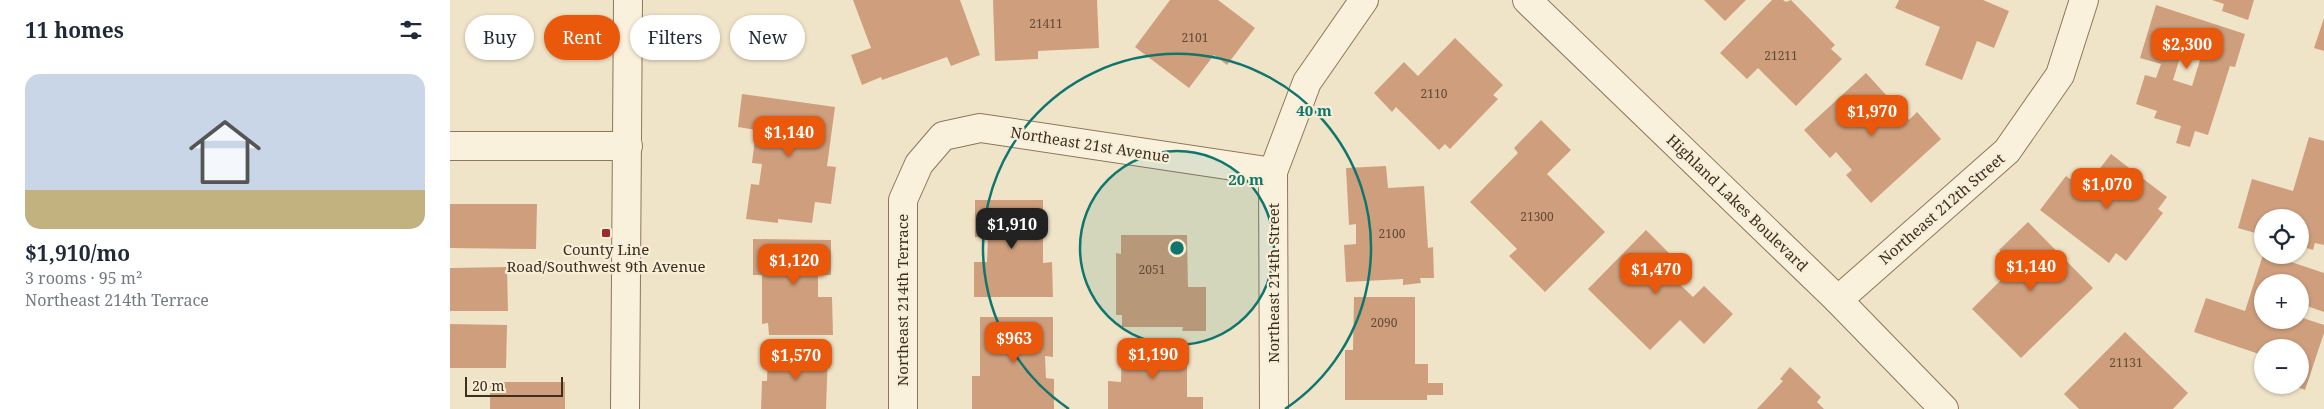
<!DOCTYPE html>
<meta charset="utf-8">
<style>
body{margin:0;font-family:"Noto Serif",serif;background:#f2f2f3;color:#1f2937;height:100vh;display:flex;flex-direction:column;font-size:19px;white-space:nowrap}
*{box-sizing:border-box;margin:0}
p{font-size:16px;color:#747a83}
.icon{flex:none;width:28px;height:28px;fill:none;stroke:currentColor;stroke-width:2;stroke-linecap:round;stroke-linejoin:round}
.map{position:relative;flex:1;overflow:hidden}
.drawer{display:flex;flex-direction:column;background:#fff;width:450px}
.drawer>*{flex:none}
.hud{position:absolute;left:15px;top:15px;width:475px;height:45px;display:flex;gap:10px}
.tools{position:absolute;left:1804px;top:209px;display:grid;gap:10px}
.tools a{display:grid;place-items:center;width:55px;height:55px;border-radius:50%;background:#fff;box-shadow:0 1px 4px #0004;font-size:25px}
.scale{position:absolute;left:15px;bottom:12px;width:98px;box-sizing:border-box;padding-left:5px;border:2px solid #3d2e20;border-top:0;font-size:14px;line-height:18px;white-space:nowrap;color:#3d2e20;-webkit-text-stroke:4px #f7eed8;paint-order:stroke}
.price{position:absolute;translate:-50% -42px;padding:0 11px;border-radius:10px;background:#ea580c;color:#fff;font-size:16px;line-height:32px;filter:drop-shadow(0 1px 2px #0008)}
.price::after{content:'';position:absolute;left:50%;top:30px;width:15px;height:11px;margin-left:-8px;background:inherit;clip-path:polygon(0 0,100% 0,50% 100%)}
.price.current{background:#222;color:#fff}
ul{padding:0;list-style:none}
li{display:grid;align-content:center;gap:10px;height:265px;padding:0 25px}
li+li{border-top:1px solid #e0e1e3}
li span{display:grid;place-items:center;height:155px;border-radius:15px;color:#555}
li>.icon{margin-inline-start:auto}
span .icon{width:90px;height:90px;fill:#fffc;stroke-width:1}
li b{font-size:21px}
h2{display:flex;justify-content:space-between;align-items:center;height:60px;padding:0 25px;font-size:21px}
.chip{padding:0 18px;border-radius:22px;background:#fff;box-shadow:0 1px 4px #0004;font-size:18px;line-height:45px}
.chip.current{background:#ea580c;color:#fff}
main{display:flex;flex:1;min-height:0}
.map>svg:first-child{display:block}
.building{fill:#cf9f7d;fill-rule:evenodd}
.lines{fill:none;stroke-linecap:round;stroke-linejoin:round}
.minor-casing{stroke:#8d765c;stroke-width:30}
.minor{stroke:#faf1dc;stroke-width:28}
.ring{fill:none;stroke:#0f766e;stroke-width:2.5}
.poi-dot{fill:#9e2a2b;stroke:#f7eed8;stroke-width:2}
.labels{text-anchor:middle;stroke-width:4.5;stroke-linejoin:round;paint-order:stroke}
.number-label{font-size:12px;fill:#624a37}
.street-label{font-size:15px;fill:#3d2e20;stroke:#f7eed8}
.poi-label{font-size:15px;fill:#3d2e20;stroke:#f7eed8}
.centre{fill:#0f766e;stroke:#f7eed8;stroke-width:2.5}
.ring-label{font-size:15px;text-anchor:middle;font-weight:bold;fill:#0f766e;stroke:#f7eed8;stroke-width:4.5;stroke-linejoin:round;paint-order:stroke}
</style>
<main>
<section class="drawer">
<h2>11 homes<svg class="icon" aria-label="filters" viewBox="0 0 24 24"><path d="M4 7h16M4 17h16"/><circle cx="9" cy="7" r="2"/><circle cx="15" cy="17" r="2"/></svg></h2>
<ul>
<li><span style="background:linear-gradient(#c9d6e8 75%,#c2b280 0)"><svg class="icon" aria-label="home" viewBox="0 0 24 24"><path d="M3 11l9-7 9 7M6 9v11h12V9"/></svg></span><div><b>$1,910/mo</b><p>3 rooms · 95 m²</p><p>Northeast 214th Terrace</p></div></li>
</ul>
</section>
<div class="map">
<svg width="1874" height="409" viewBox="0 0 1874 409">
<rect width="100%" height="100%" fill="#f0e4c8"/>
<g class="building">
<polygon points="403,0 510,0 530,55 501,66 497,57 432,80 431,77 412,85 401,55 421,48"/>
<polygon points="543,0 647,0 649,48 588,51 588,59 545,61"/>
<polygon points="720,0 768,0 805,28 777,65 764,55 739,88 685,47"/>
<polygon points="1254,0 1296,0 1275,21"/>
<polygon points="1322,0 1333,0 1336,2 1341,0 1385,45 1381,49 1392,59 1346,106 1308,68 1297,79 1270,53"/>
<polygon points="1449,0 1533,0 1559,11 1544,48 1527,41 1512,80 1475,65 1490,27 1445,8"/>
<polygon points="1762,0 1804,0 1798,20 1772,11 1774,4"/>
<path d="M1706,5L1795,34L1785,67L1780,66L1758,135L1745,131L1740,147L1726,143L1731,126L1704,118L1707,111L1686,104L1695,75L1706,78L1711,64L1690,58ZM1732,51L1751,57L1742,86L1723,80Z"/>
<polygon points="1874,18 1874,51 1864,48"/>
<polygon points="1005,38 1053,85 1043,95 1048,99 1000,149 995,144 989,150 946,107 942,112 924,93 954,62 968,76"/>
<polygon points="1416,73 1459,120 1467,112 1491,139 1421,203 1396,175 1402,170 1386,152 1380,158 1354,130"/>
<polygon points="292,94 385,107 377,166 386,167 381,204 365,202 362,223 328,219 328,223 296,219 301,184 309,185 312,164 302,163 306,130 288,127"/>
<polygon points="1091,120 1121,150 1097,174 1155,232 1095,292 1059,256 1067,249 1020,202 1068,153 1064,148"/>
<polygon points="1859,137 1874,141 1874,245 1865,243 1863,250 1850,246 1850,218 1812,218 1812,235 1788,228 1802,179 1843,191"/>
<polygon points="1661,154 1717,197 1708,209 1713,213 1676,261 1666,253 1659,263 1590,210 1616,176 1634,189"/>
<polygon points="936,166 938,188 974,186 978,248 983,247 984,278 970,278 971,283 953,285 953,279 896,282 894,245 906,244 906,224 899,225 896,168"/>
<polygon points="525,200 593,200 593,263 602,262 603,297 524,297 524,262 537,262 538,237 525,237"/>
<polygon points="0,204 87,204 86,249 0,248"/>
<polygon points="1578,222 1643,288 1571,358 1522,309 1565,266 1549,250"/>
<polygon points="1196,230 1229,263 1219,274 1243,297 1254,286 1283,314 1254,344 1230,320 1200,350 1138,289"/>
<polygon points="671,235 737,235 738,287 756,287 756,331 732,331 733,327 672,327 672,315 666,315 666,253 671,254"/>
<polygon points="303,239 381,240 381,275 368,275 368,297 382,297 383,335 319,335 318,323 312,324 312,275 303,275"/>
<path d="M1813,255H1820L1874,273V312L1857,306L1853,318L1874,325V333L1855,390L1842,385H1850V348H1812V355L1744,332L1756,298L1795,311ZM1812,282H1850V320H1812Z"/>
<polygon points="57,267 58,311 0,311 0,268"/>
<polygon points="904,297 965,297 965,364 978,364 978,383 993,383 993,395 977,395 977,400 895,400 895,350 903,350"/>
<polygon points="530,317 603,317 603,357 595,356 596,378 604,379 604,409 522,409 522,376 530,376"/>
<polygon points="0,324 57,325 56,368 0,368"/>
<polygon points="1675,332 1738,393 1723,409 1629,409 1614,394"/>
<polygon points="672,346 737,347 737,397 753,397 753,409 658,409 658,381 671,382"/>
<polygon points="318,352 378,353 376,409 311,409 312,381 317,381"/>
<polygon points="1340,367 1371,397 1367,402 1374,409 1307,409 1333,381 1330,379"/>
<rect x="40" y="382" width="75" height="27"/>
</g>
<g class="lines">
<defs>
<g id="minor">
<polyline points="1077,0 1388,300 1494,409"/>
<polyline points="0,146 178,146"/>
<polyline points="1388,300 1557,151 1610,75 1634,0"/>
<polyline points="175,409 178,0"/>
<polyline points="453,409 453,200 469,164 493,136 530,128 823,172"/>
<polyline points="824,409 823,172 857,82 914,0"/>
</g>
</defs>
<use href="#minor" class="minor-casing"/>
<use href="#minor" class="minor"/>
</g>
<circle cx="727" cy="248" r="97" fill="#0f766e" fill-opacity=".12"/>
<g class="ring">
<circle cx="727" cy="248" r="97"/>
<path d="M619 409A194 194 0 1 1 835 409"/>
</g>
<rect class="poi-dot" x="151" y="228" width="10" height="10" rx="2.5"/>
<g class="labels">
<g class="number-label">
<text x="596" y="28">21411</text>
<text x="745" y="42">2101</text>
<text x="1331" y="60">21211</text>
<text x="984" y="98">2110</text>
<text x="1087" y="221">21300</text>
<text x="942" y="238">2100</text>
<text x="702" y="274">2051</text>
<text x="934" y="327">2090</text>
<text x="1676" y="367">21131</text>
</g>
<g class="street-label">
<text transform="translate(640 145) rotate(9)" y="5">Northeast 21st Avenue</text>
<text transform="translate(1287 203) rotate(44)" y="5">Highland Lakes Boulevard</text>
<text transform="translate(1492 209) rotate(-41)" y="5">Northeast 212th Street</text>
<text transform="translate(824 283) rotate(-90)" y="5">Northeast 214th Street</text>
<text transform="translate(453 300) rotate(-90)" y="5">Northeast 214th Terrace</text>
</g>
<g class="poi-label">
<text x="156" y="255">County Line<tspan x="156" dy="17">Road/Southwest 9th Avenue</tspan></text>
</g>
</g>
<circle cx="727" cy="248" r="8" class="centre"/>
<g class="ring-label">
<text x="864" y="116">40 m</text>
<text x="796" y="185">20 m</text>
</g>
</svg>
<div class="tools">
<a><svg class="icon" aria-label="locate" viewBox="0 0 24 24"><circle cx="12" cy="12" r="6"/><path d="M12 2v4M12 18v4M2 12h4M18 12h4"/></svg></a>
<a>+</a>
<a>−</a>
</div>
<div class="scale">20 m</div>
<b class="price" style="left:1737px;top:70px">$2,300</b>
<b class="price" style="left:1422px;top:137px">$1,970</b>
<b class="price" style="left:339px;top:158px">$1,140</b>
<b class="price" style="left:1657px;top:210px">$1,070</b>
<b class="price current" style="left:562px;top:250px">$1,910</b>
<b class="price" style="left:344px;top:286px">$1,120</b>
<b class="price" style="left:1581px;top:292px">$1,140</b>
<b class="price" style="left:1206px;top:295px">$1,470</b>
<b class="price" style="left:564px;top:364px">$963</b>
<b class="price" style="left:703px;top:380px">$1,190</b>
<b class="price" style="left:346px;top:381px">$1,570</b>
<div class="hud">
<a class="chip">Buy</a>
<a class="chip current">Rent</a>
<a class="chip">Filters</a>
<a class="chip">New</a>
</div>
</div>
</main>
